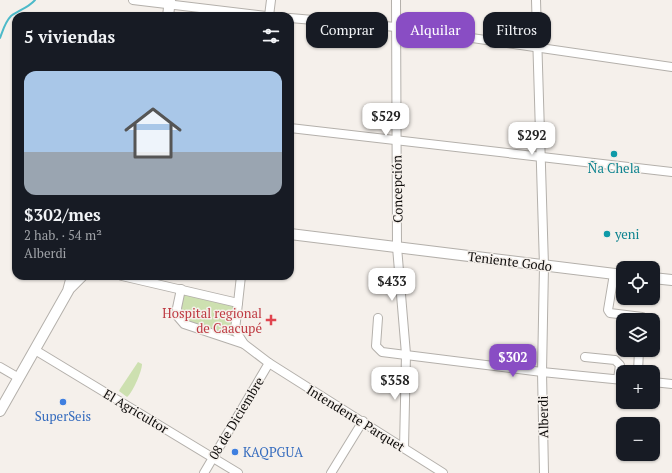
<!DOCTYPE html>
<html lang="es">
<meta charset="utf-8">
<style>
body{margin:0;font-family:"PT Serif",serif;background:#20242c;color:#f1f3f6;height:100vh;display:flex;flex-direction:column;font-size:15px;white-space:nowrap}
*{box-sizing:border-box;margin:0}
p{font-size:13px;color:#9ea1a6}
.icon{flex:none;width:22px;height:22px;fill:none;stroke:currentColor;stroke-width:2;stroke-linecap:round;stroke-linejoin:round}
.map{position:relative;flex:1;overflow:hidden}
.details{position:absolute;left:12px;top:12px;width:282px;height:268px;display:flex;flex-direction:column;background:#171b24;border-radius:12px;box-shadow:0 1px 3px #0004}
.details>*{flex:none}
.hud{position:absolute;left:306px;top:12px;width:306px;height:36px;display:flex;gap:8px}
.tools{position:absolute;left:616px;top:261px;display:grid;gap:8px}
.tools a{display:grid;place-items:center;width:44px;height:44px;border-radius:8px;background:#171b24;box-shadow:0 1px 3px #0004;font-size:20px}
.price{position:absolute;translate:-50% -34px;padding:0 9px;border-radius:8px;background:#fff;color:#222;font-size:13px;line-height:26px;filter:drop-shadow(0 1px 2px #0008)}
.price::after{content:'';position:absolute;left:50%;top:24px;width:12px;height:9px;margin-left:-6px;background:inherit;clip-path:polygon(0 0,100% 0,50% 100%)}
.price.selected{background:#894dc4;color:#fff}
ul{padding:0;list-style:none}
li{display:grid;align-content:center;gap:8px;height:212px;padding:0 12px}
li span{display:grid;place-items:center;height:124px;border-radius:12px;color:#555}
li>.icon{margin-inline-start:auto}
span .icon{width:72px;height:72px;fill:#fffc;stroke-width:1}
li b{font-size:17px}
h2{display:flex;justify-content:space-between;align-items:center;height:48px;padding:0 12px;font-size:17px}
.pill{padding:0 14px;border-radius:12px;background:#171b24;box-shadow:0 1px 3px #0004;font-size:14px;line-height:36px}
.pill.selected{background:#894dc4;color:#fff}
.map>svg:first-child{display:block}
.green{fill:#cde0b0}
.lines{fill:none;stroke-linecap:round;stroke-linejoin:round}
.stream{stroke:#4dbac9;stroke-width:2}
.minor-casing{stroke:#b4b0ab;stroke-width:10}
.major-casing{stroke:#b4b0ab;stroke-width:12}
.minor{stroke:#fff;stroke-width:8}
.major{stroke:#fff;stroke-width:10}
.culture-dot{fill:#0f9aa8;stroke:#f5f0eb;stroke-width:1.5}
.health-dot{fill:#e0444e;stroke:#f5f0eb;stroke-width:1.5}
.shop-dot{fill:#3f7fe0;stroke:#f5f0eb;stroke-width:1.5}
.labels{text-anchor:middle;stroke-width:3;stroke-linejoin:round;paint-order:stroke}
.culture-label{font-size:13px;fill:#0d838f;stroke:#f5f0eb}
.street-label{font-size:13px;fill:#0e0c0b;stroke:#f5f0eb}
.health-label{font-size:13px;fill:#be3a42;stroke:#f5f0eb;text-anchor:end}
.shop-label{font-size:13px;fill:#366cbe;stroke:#f5f0eb}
</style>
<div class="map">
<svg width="672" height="473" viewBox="0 0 672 473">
<rect width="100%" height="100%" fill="#f5f0eb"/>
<g class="green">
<polygon points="181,289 238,303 235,330 244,344 178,317"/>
<path d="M138,362L142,364C142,371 133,392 127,397L119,391L120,389Z"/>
</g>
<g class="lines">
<path class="stream" d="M0,38C3,30 5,22 11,16C19,10 28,8 35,0"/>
<defs>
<g id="minor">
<polyline points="133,0 266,16"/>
<polyline points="396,0 397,247 406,354 404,448"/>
<polyline points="536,0 544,266 542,372 544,473"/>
<polyline points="269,16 271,0"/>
<polyline points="290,18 396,27 672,67"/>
<polyline points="290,128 672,172"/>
<polyline points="614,274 608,310 610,313 642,317 642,320"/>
<polyline points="122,276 238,303"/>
<polyline points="241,276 235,330 244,344 269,363 443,473"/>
<polyline points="181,289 177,308 178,317 184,324 244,344"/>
<polyline points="378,318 376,346 382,352 542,372 623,380"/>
<polyline points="35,350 238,473"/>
<polyline points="585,357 615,360 620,365 618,379"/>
<polyline points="0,367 19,378"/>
<polyline points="638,372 639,350"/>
<polyline points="653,382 672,384"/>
<polyline points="204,473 269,363"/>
<polyline points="331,473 363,421"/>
</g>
<g id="major">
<polyline points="168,16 170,0"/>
<polyline points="290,234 623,275"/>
<polyline points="653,278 672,280"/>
<polyline points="69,289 82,276"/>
<polyline points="0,411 68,291 72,276"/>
</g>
</defs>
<use href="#minor" class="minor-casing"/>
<use href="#major" class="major-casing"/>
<use href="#minor" class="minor"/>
<use href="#major" class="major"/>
</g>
<g class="culture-dot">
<circle cx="614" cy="154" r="4"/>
<circle cx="607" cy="234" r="4"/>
</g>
<path class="health-dot" d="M269 314h4v4h4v4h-4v4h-4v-4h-4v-4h4z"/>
<g class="shop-dot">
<circle cx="63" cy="402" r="4"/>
<circle cx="235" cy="452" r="4"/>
</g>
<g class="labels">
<g class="culture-label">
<text x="614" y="173">Ña Chela</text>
<text x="615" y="239" text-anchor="start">yeni</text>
</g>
<g class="street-label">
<text transform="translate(397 189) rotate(-91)" y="5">Concepción</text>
<text transform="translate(510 261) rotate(7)" y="5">Teniente Godo</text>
<text transform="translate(136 411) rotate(31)" y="5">El Agricultor</text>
<text transform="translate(543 417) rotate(-91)" y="5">Alberdi</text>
<text transform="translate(236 418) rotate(-59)" y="5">08 de Diciembre</text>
<text transform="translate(356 418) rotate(32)" y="5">Intendente Parquet</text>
</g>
<g class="health-label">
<text x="262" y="318">Hospital regional<tspan x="262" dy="15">de Caacupé</tspan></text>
</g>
<g class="shop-label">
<text x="63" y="421">SuperSeis</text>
<text x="243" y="457" text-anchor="start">KAQPGUA</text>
</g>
</g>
</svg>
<div class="tools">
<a><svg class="icon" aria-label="locate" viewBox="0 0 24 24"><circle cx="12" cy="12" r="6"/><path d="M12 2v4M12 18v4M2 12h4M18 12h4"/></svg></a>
<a><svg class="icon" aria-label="layers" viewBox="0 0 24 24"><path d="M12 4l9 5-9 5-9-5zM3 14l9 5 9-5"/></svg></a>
<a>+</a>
<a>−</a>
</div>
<b class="price" style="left:386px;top:137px">$529</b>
<b class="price" style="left:532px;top:156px">$292</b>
<b class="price" style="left:392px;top:302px">$433</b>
<b class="price selected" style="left:513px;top:378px">$302</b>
<b class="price" style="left:395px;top:401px">$358</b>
<div class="hud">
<a class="pill">Comprar</a>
<a class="pill selected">Alquilar</a>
<a class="pill">Filtros</a>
</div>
<section class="details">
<h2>5 viviendas<svg class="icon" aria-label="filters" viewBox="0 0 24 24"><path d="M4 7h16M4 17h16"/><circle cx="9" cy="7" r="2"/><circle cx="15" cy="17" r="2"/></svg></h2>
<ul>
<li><span style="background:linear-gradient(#a9c7e8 65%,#9aa5b1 0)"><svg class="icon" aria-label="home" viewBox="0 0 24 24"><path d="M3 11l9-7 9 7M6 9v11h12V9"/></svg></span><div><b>$302/mes</b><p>2 hab. · 54 m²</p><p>Alberdi</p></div></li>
</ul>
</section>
</div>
